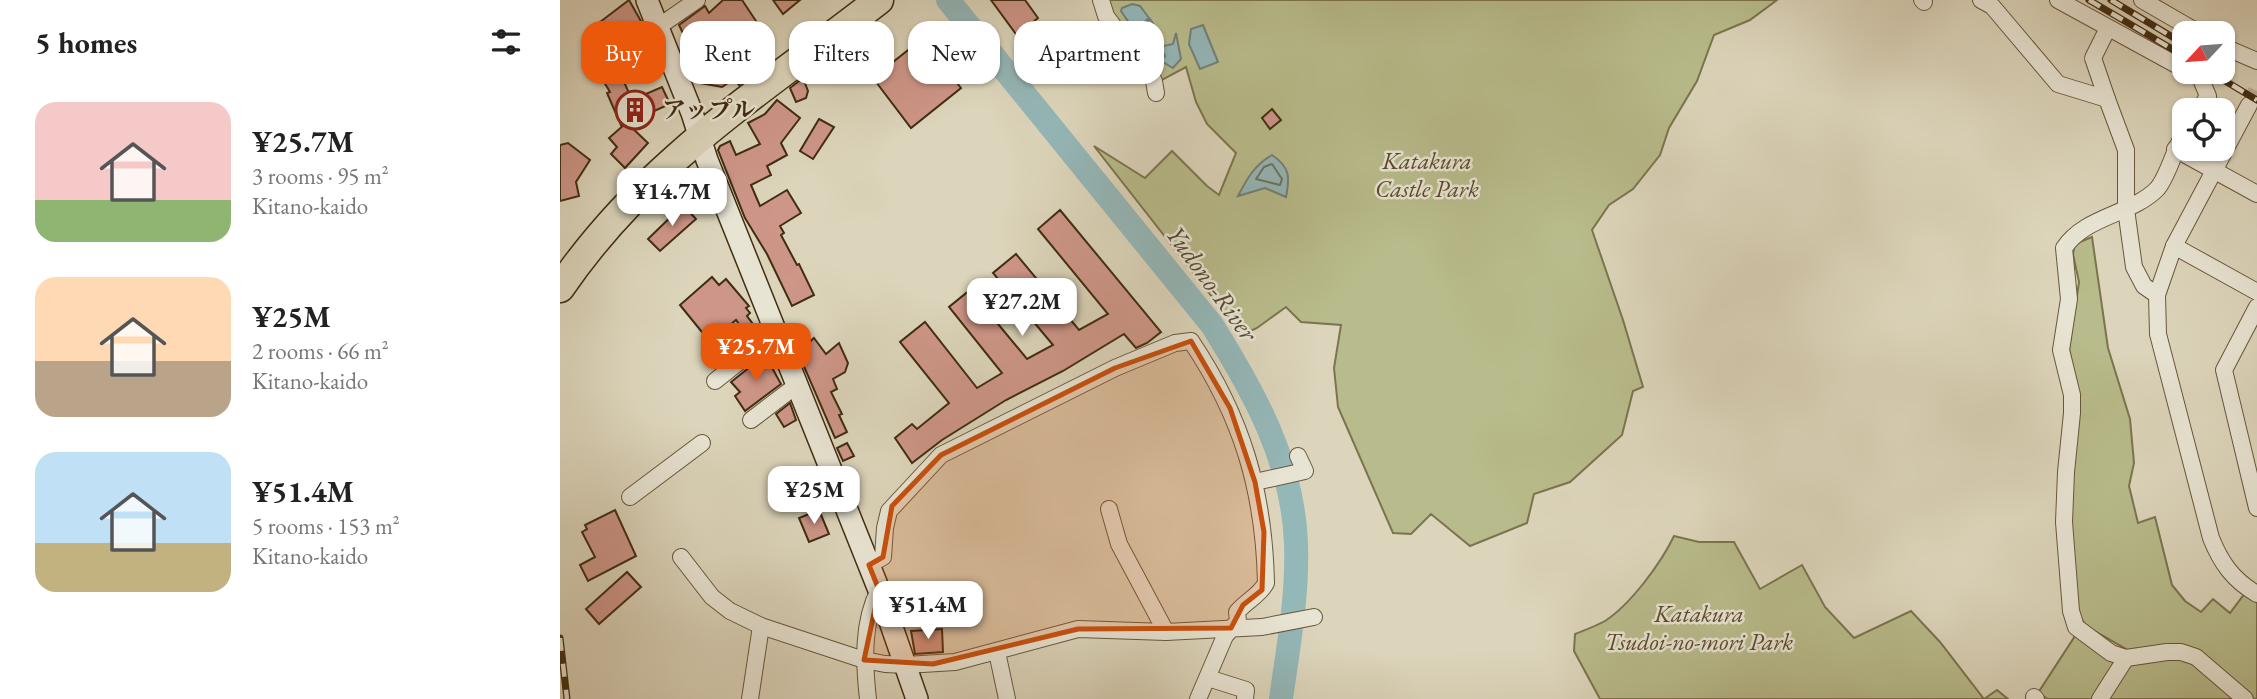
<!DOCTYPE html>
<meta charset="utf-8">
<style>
body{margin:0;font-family:"EB Garamond","Noto Serif JP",serif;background:#f2f2f2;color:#222;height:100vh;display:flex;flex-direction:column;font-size:26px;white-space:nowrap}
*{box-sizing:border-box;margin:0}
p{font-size:23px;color:#767676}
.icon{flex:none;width:38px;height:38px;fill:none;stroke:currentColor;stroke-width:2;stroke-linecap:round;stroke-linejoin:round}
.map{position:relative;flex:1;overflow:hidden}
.drawer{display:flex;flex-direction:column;background:#fff;width:560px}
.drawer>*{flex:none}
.top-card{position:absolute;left:21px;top:21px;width:665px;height:63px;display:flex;gap:14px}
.needle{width:46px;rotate:244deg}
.fabs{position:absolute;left:1612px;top:21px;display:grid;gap:14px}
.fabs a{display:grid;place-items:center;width:63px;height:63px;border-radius:14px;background:#fff;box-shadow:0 2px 5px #0004;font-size:35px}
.price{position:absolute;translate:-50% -60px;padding:0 16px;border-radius:14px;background:#fff;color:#222;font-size:23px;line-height:46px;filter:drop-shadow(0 2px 4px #0008)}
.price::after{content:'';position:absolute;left:50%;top:42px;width:21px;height:16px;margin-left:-10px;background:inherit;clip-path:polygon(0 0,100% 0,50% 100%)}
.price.active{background:#ea580c;color:#fff}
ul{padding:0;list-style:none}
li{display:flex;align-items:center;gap:21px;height:175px;padding:0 35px}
li span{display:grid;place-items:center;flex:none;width:196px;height:140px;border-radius:21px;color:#555}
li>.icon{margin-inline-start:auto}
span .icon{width:84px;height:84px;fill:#fffc;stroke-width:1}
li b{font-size:30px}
h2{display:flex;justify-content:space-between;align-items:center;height:84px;padding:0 35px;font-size:30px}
.pill{padding:0 24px;border-radius:21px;background:#fff;box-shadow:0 2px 5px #0004;font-size:24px;line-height:63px}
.pill.active{background:#ea580c;color:#fff}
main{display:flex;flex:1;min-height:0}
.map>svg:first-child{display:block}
.green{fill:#b8bb8b;stroke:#7c744e;stroke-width:2}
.water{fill:#94b7b8;stroke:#738076;stroke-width:2}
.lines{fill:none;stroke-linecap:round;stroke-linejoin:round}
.shore{stroke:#6a7265;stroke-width:2}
.river{stroke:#94b7b8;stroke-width:24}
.building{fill:#ce9688;stroke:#412d12;stroke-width:2}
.street-tunnel{stroke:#bdb399;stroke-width:16;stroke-dasharray:16 8;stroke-linecap:butt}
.street-casing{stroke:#68573c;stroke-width:18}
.secondary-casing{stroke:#412d12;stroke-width:24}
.highway-casing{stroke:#412d12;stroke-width:31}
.street{stroke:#e8e4d3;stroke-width:16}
.secondary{stroke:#e8e4d3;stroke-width:21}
.highway{stroke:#dcd5bb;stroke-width:28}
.rail-casing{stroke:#412d12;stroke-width:7}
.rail{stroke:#e8e4d3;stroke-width:4.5;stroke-dasharray:13;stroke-linecap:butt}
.marked{fill:#c7500d;fill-opacity:0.2;stroke:#c7500d;stroke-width:5;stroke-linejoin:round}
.labels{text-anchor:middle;stroke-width:5;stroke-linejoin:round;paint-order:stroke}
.poi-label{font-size:24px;font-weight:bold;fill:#412d12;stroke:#e8e4d3;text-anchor:start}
.park-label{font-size:24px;font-style:italic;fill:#59492a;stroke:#e8e4d3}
.water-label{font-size:26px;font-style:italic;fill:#524933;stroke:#e8e4d3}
</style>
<main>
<section class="drawer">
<h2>5 homes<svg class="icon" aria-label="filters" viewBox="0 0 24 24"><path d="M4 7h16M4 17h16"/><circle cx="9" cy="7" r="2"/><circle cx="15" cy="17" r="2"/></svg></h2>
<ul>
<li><span style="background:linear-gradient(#f6c9c9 70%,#8fb573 0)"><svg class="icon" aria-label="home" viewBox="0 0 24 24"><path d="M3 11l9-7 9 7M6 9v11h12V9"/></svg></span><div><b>¥25.7M</b><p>3 rooms · 95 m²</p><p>Kitano-kaido</p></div></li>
<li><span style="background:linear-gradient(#ffd9b3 60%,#b9a48a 0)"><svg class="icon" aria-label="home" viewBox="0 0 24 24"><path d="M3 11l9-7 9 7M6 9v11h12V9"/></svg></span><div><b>¥25M</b><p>2 rooms · 66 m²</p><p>Kitano-kaido</p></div></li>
<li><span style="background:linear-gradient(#bfe0f5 65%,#c2b280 0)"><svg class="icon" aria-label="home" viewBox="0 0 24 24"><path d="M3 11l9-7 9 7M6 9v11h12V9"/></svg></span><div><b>¥51.4M</b><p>5 rooms · 153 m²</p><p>Kitano-kaido</p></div></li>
</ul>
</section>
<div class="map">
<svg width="1697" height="699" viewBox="0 0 1697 699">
<rect width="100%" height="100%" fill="#dcd5bb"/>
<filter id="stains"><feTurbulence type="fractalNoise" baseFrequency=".00286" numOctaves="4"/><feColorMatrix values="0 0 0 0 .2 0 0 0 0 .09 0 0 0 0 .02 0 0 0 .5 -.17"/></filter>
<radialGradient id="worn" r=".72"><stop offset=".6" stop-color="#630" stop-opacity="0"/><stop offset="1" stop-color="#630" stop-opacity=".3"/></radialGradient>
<g class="green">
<polygon points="545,0 1217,0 1190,20 1154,35 1137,81 1109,128 1100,155 1073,189 1049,205 1032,230 1063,320 1083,387 1073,391 1062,435 1010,482 974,494 967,523 910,546 871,514 851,534 833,533 778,407 774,368 781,325 741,322 726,307 697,328 682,335 534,146 585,178 612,151 647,186 659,195 676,153 647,124 636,102 626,67 600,81 549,13"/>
<polygon points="1532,237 1548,348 1570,419 1574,463 1569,486 1578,523 1595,517 1612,585 1625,601 1641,612 1653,599 1670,613 1685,593 1697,600 1697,699 1547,699 1571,663 1566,649 1526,626 1519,615 1508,524 1518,390 1509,349 1519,282 1513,254 1515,244"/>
<path d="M1114,536L1139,542H1174L1200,589L1242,565L1265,607L1294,638L1351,611L1380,642L1424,699L1437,690L1448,699H1040L1014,651L1015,634C1025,630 1036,626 1045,621C1071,604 1101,563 1114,536Z"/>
<polygon points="1517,633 1558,660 1533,699 1488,699 1478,693"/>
</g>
<g class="water">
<polygon points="572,4 580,6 589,18 576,29 572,27 561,11 562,8"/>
<polygon points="590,19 599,32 600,42 587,51 577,35 577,30"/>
<polygon points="643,25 658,62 640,69 629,44 631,29"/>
<polygon points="616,33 621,59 613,68 601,61 605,56 603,52 597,52 599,47 613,44"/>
<path d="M712,155C730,167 730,177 726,197L705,188L678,196C687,179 694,165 712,155Z"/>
</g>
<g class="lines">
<polygon class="shore" points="712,164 722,179 720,185 696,179 704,167"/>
<path class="river" d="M388,0L652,325C694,392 733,462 736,543C738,596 728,648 721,699"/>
</g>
<g class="building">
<polygon points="69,0 82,23 67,34 63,25 36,45 27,32"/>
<polygon points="163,0 182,0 204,33 197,38 214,59 179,85 174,79 162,87 134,82 145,75 133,46 130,48 119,25 145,6 149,13"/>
<polygon points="213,0 240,0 223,14"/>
<polygon points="431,0 465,0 478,18 472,23 488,45 472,56"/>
<polygon points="503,26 515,39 499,52 488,39"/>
<polygon points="362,39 401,88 351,128 313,78"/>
<polygon points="81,41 90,56 61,75 72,100 102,87 110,104 67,123 88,143 65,168 51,154 57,147 49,138 65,124 61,125 47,93 50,92 36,69"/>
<polygon points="243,78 248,91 246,98 236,102 230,88"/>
<polygon points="217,100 240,118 221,143 227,155 207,166 211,175 191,185 200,206 227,190 241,213 220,226 224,233 221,235 237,265 239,264 254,295 232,306 207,254 185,218 158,150 160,146 170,141 176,155 200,144 188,123 205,114"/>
<polygon points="712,109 721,120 710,129 702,118"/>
<polygon points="259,119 274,127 253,159 240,151"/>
<polygon points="8,143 30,160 16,182 19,196 0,201 0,145"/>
<polygon points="123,205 136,219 100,251 88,239"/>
<polygon points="500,210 601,332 587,343 576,348 564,334 503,371 446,400 382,440 352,463 335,438 352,424 357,429 389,403 340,342 365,322 417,388 442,373 389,307 410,290 467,359 493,345 433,273 456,254 519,330 548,314 478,229"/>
<polygon points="152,277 159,285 166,279 189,306 186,308 190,313 187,316 199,332 190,339 176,320 150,342 120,305"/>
<polygon points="254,338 266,354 279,343 288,363 285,372 273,379 277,389 271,392 282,414 279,415 287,432 275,438 239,355 248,350 245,346"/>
<polygon points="205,355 221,384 185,411 175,396 180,392 171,382"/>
<polygon points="230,403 236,420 224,427 216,414"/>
<polygon points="287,443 294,456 283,461 277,448"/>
<polygon points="261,482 267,496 258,500 252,487"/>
<polygon points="55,510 76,556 28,581 20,565 35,557 22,532 27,529 25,525"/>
<polygon points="259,510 269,534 249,542 239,518"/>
<polygon points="67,572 81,587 39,624 26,609"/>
<polygon points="382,629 383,652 355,654 351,631"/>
</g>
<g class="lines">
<polyline class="street-tunnel" points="1689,105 1697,89"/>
<defs>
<g id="street">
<polyline points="541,0 546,16 594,81 596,93"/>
<polyline points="1362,0 1364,2"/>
<polyline points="1421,0 1432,6 1498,84 1547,99 1566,150 1566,209 1574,267 1584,286 1597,295"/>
<polyline points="1498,0 1624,69"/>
<polyline points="1582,0 1639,33"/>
<polyline points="98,27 137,0"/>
<polyline points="1662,46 1697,61"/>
<polyline points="1629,72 1640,77 1648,96 1639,110"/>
<polyline points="1547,99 1533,58 1548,28"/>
<path d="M1689,105L1614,246L1597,295L1598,334L1651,538C1661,563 1673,580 1697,594"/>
<path d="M1624,134C1614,149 1608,177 1597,189C1571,215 1525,216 1504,248L1509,299L1501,350L1512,395V413L1506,472L1504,522L1511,611L1516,627L1551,653L1566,658L1607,652H1621L1636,657L1685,699"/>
<polyline points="1615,149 1697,194"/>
<polyline points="1614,246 1697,292"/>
<polyline points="1697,307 1664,370 1697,508"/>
<polyline points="155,381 216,332"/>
<polyline points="191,420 237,385"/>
<polyline points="695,482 745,471 738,456"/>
<polyline points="70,497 142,443"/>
<polyline points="549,509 559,544 606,632"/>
<polyline points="121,557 152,597 170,611 201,626 304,660 325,664 346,665 395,662 518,629 606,632 702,627 754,617"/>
<path d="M309,565L323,557L325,528L329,511L381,455L555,368L615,343L631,341C682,417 704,491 706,583C700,595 686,601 677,612L678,621L665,636L638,699"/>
<polyline points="437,652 447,699"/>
<polyline points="648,678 686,690 685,699"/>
<polyline points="1474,697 1476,699"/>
<polyline points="190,699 201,626"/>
<path d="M308,699C304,664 302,622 319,590"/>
<polyline points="1540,699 1566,658"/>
</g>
<polyline id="secondary" points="87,0 132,113 147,160 319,590 357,699"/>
<path id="highway" d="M0,288C85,163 202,91 319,0"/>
</defs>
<use href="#street" class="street-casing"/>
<use href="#secondary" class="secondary-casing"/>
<use href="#highway" class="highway-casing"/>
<use href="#street" class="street"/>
<use href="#secondary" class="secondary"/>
<use href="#highway" class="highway"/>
<defs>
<g id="rail">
<polyline points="1529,0 1624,56"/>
<polyline points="1551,0 1624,44"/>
<polyline points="1650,72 1697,100"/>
<polyline points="0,638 7,699"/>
</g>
</defs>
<use href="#rail" class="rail-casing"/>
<use href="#rail" class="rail"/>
</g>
<path class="marked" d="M631,341L670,408L695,482L704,532L702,590L683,605L671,628L518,629L373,664L304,660L319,590L309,565L323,557L332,506L381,455L555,368Z"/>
<defs>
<symbol id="building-ring" viewBox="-11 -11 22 22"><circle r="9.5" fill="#e8e4d3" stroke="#8f2418" stroke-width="1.5"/><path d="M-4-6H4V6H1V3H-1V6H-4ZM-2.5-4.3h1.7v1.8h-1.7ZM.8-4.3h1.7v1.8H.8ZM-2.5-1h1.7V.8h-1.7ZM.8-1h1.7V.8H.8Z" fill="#8f2418"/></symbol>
</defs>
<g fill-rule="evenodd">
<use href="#building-ring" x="53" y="88" width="44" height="44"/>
</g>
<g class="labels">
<g class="poi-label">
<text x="102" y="118">アップル</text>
</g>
<g class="park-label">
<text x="867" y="169">Katakura<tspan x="867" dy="28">Castle Park</tspan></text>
<text x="1139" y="622">Katakura<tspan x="1139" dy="28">Tsudoi-no-mori Park</tspan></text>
</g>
<g class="water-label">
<text transform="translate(652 283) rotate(54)" y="9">Yudono-River</text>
</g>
</g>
<rect width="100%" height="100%" filter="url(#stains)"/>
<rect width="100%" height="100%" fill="url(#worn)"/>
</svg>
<div class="fabs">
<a><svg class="needle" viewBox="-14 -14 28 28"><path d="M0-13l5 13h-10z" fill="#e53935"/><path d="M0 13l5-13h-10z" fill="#767676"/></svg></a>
<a><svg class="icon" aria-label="locate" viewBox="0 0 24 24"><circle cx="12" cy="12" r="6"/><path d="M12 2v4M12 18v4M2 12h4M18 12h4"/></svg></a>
</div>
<b class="price" style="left:112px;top:228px">¥14.7M</b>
<b class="price" style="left:462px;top:338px">¥27.2M</b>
<b class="price active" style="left:196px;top:383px">¥25.7M</b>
<b class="price" style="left:254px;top:526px">¥25M</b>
<b class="price" style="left:368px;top:641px">¥51.4M</b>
<div class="top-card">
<a class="pill active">Buy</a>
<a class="pill">Rent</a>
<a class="pill">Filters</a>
<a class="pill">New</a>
<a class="pill">Apartment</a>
</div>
</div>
</main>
